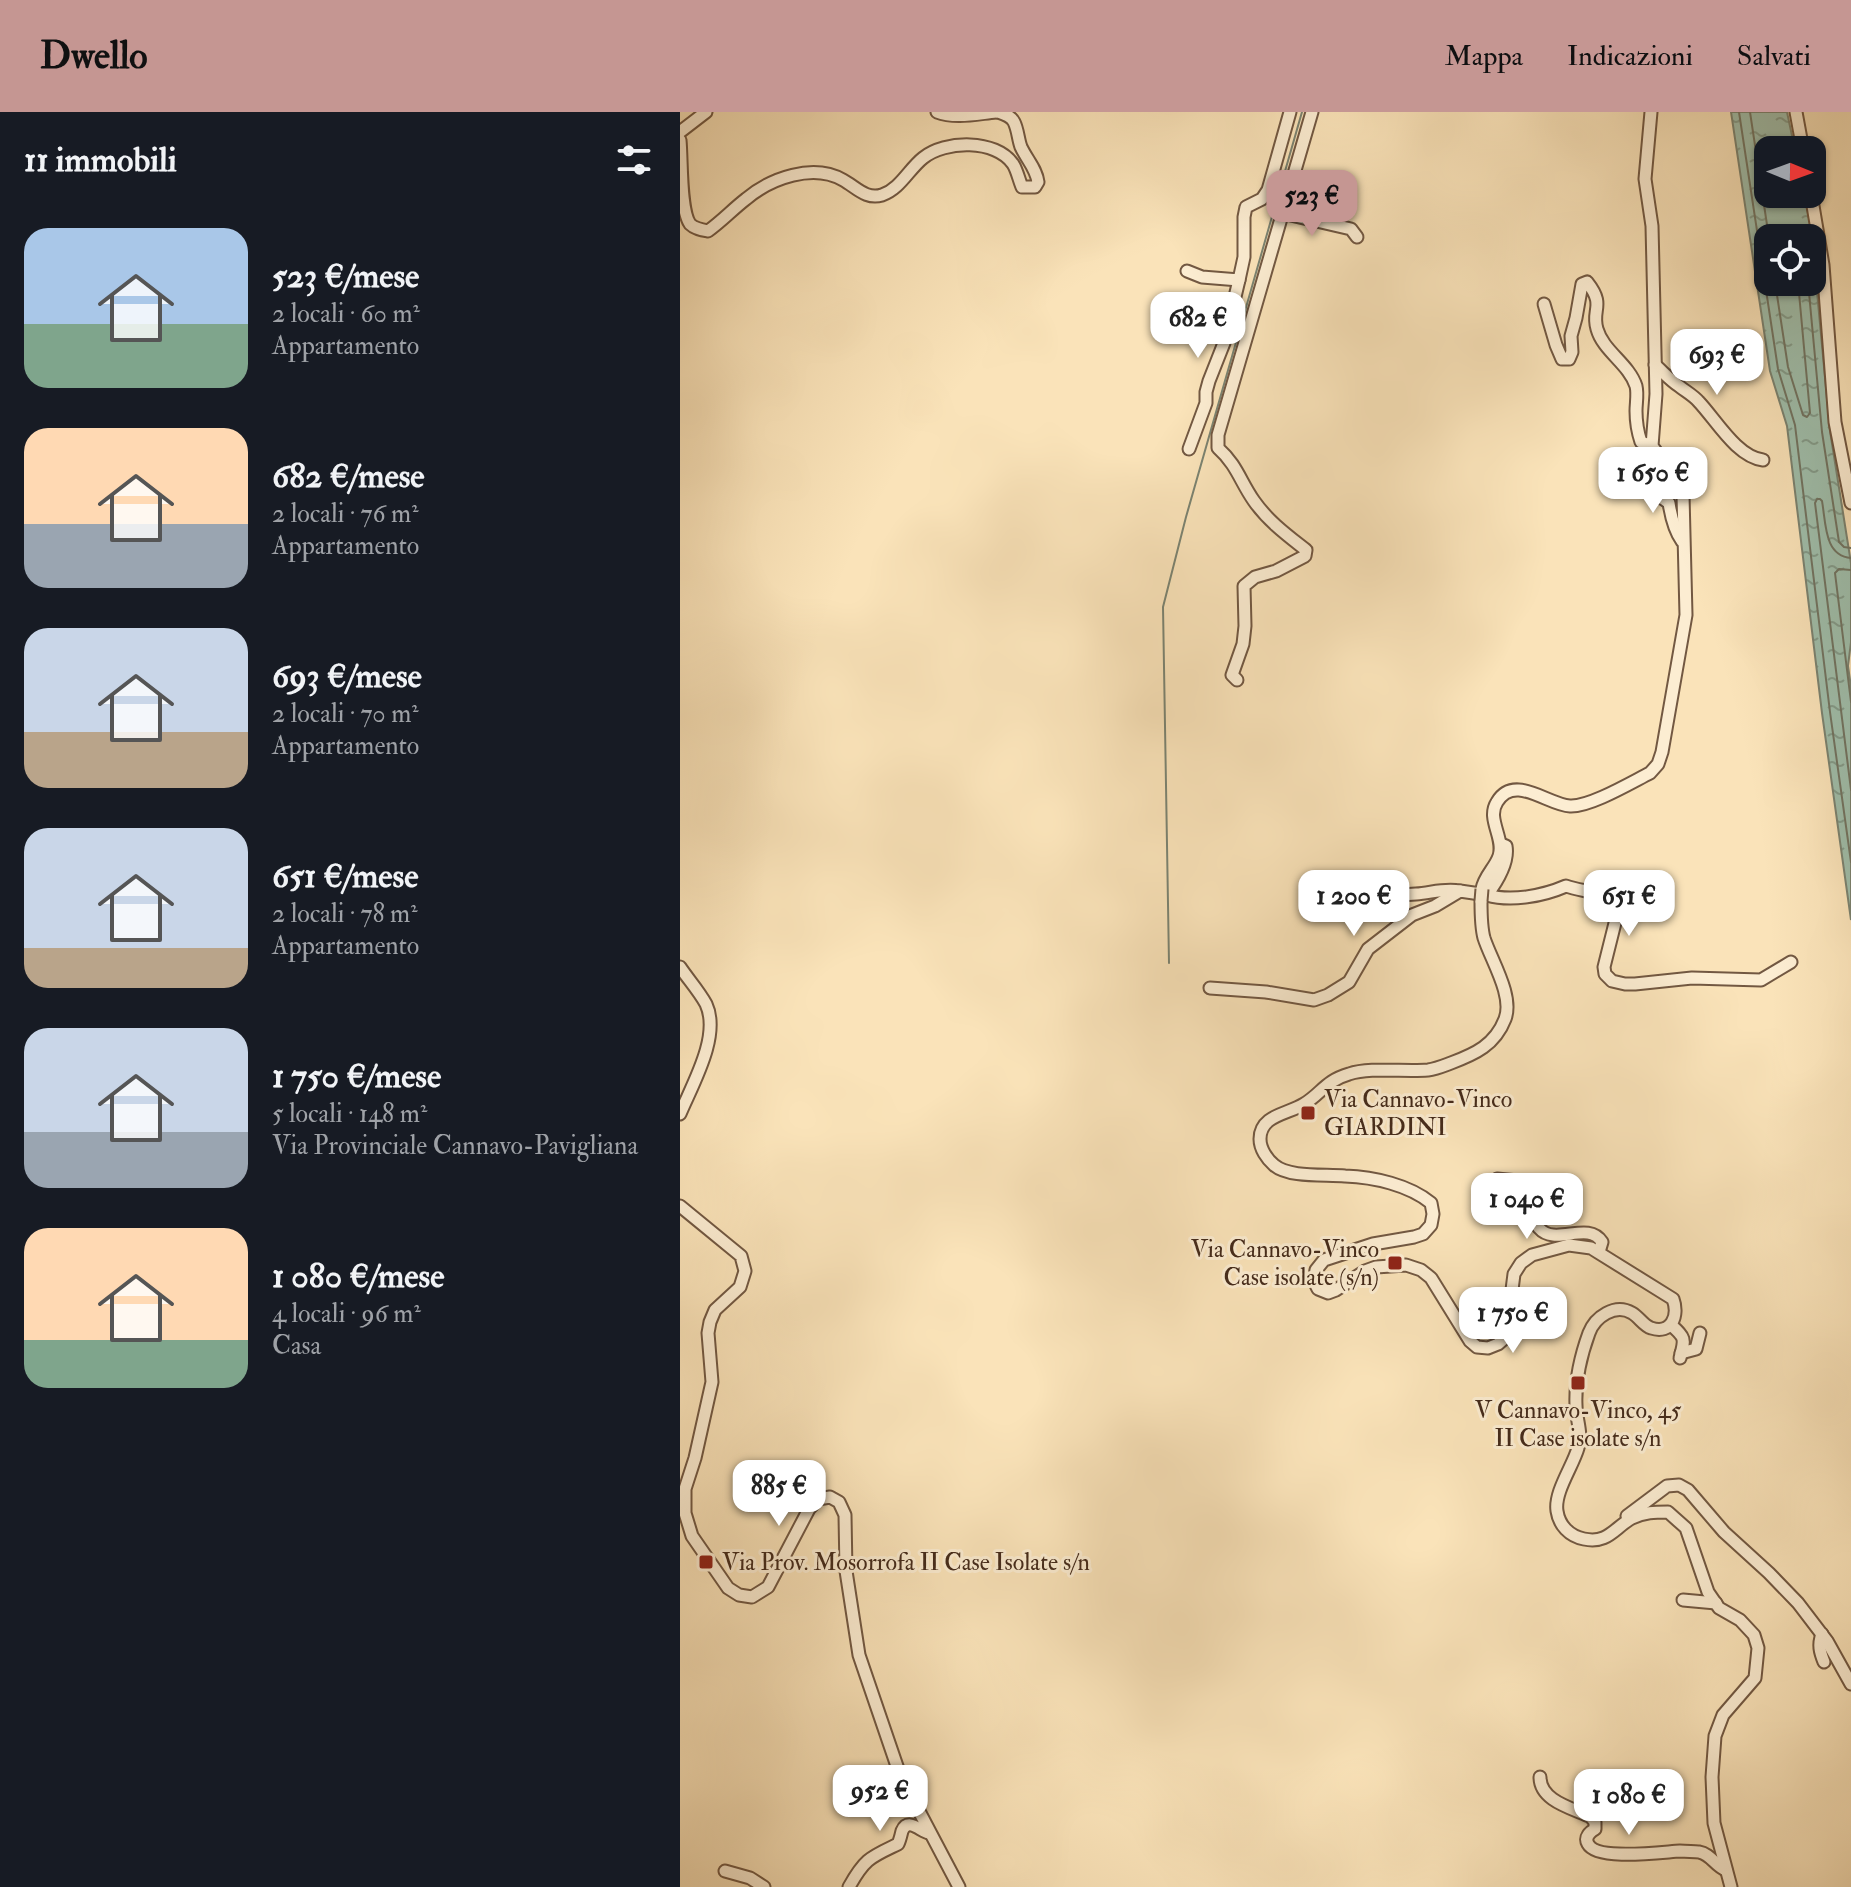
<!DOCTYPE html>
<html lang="it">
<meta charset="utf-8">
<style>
body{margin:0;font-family:"IM FELL Double Pica",serif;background:#242831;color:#f1f3f6;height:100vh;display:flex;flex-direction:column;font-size:30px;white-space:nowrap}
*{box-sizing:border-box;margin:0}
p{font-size:26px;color:#9ea1a6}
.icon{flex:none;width:44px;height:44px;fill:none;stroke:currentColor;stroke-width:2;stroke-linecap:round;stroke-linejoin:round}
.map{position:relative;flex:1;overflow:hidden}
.side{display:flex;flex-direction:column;background:#171b24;width:680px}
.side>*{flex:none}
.needle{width:52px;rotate:91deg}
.buttons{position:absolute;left:1074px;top:24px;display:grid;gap:16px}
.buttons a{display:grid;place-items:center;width:72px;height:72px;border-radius:16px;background:#171b24;box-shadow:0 2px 6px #0004;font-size:40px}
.price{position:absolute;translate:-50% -68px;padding:0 18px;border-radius:16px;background:#fff;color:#222;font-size:26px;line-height:52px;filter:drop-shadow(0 2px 4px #0008)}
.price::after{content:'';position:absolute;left:50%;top:48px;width:24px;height:18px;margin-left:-12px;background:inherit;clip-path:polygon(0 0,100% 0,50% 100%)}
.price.on{background:#c59692;color:#111}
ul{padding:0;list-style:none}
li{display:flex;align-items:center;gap:24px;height:200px;padding:0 24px}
li span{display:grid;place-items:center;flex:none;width:224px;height:160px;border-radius:24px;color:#555}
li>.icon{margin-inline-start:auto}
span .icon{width:96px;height:96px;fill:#fffc;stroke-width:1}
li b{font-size:34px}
h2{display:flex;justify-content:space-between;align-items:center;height:96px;padding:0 24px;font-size:34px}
header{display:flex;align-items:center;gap:48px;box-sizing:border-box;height:112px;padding:0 40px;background:#c59692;color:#111}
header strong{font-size:38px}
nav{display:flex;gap:44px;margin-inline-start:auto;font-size:28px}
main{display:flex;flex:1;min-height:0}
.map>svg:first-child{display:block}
.water{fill:url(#water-ripples);stroke:#7b8371;stroke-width:2;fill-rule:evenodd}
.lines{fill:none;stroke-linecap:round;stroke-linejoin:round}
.shore{stroke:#727462;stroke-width:2}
.stream{stroke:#7b8371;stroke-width:2}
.minor-casing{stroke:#725842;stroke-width:15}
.minor{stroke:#fcedd2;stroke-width:11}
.minor-bridge-casing{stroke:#725842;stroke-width:15;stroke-linecap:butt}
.minor-bridge{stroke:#fcedd2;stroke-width:11}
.poi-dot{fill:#8f2418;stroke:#fcedd2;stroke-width:3}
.labels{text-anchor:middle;stroke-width:6;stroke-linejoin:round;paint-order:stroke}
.poi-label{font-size:24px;fill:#442a1a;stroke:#fcedd2;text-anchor:start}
</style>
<header>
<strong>Dwello</strong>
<nav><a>Mappa</a><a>Indicazioni</a><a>Salvati</a></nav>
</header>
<main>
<section class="side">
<h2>11 immobili<svg class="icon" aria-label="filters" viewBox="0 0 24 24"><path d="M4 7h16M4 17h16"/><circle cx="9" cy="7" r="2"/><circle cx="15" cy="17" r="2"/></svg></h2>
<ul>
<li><span style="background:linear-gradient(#a9c7e8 60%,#7fa58c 0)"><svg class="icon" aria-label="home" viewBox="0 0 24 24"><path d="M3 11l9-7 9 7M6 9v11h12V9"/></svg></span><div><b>523 €/mese</b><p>2 locali · 60 m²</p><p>Appartamento</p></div></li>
<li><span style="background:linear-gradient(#ffd9b3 60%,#9aa5b1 0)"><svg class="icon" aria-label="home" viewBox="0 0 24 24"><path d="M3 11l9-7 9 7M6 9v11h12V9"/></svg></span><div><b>682 €/mese</b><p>2 locali · 76 m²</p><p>Appartamento</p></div></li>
<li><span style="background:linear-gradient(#c9d6e8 65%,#b9a48a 0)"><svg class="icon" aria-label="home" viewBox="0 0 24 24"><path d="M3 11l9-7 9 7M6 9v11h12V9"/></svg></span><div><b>693 €/mese</b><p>2 locali · 70 m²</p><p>Appartamento</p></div></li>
<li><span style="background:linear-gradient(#c9d6e8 75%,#b9a48a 0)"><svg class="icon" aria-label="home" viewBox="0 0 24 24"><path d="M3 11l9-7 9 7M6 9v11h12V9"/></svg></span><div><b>651 €/mese</b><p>2 locali · 78 m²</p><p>Appartamento</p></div></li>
<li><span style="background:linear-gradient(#c9d6e8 65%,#9aa5b1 0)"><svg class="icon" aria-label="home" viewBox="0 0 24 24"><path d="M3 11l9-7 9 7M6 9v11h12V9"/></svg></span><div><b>1 750 €/mese</b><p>5 locali · 148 m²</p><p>Via Provinciale Cannavo-Pavigliana</p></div></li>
<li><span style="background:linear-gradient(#ffd9b3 70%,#7fa58c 0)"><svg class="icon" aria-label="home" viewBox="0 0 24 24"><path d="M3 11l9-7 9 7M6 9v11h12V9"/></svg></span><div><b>1 080 €/mese</b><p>4 locali · 96 m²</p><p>Casa</p></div></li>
</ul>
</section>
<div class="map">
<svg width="1171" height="1775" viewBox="0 0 1171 1775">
<defs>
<pattern id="water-ripples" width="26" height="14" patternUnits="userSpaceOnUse" patternTransform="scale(2)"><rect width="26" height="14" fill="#9fbeab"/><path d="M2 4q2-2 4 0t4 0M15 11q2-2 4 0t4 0" fill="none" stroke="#839b8a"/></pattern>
</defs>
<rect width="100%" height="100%" fill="#fae3b9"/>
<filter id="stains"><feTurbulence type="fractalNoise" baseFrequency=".0025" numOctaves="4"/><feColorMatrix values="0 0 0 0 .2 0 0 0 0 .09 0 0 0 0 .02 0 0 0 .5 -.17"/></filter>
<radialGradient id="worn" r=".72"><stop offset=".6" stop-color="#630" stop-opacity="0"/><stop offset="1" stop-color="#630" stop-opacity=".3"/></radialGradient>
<path class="water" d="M1051,0H1107L1115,38H1088V82H1124L1131,115L1150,319L1171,451V530L1168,554L1171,575V808L1142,601L1107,314L1090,259ZM1088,126H1132V170H1088Z"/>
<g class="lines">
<g class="shore">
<polyline points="1059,0 1098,257 1115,313 1150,600 1171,750"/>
<polyline points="1070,0 1089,126"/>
<polyline points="1095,170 1108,255 1123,303 1127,305 1130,301 1118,170"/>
<polyline points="1128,170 1142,320 1159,430 1164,435 1171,436"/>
<path d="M1171,446C1144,444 1146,411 1142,389L1140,387H1137L1135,391L1171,678"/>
<polyline points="1171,458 1159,457 1155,461 1171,590"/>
</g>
<polyline class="stream" points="489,851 483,495 506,405 622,0"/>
<defs>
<g id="minor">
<path d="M257,0C275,7 296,2 316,0"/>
<polyline points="1116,0 1123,38"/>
<polyline points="0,20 26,0"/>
<path d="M0,28C2,48 0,98 10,112C15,117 22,118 28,119C42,109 53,97 66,87C91,66 133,51 163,68C176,75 186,88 202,83C220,77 229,57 243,46C265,28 316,27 333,52C337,58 339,68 342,75H355L358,70C356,56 347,48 341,35C338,27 338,18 334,10C331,4 324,2 318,0"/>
<polyline points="1131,82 1143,153 1155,310 1171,391"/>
<polyline points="602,101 671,117 677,125"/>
<polyline points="507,159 522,165 559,168 564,145 564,105 566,95 582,87 588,78 610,0"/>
<path d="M864,192L876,233L882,247H889L892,240L891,224L896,206L902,172L907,170C926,194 911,197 917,217C923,239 949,252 956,274C958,282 956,291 956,299C956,310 958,321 961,330L972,334"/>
<path d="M975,253C983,260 990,268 999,274C1005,279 1013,283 1019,290C1036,308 1057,345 1083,348"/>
<polyline points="509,337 526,291 526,280 529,269 544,231 559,168"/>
<path d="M944,368C959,376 976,380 989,391C991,404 994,418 1002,429"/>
<path d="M557,568L552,563L563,532L565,514L564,474L575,465L596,459L625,444L626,438C607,423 588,409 574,389C560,369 557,353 538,336V323L632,0"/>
<path d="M802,777C804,764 815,756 819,744C825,726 806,707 817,690C834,661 868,693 890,694C910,695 952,670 970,661L978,652L982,640L1006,503L1003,383L992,360L972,334L976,282L972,114L965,67L971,0"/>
<path d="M665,778C689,781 712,784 736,782C751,781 764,776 780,779"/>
<path d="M807,783C831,790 863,784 886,774C901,779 923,781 936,789L937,803L924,855L925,862L932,869L945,872H955L1012,866L1081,868L1111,850"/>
<path d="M801,789C801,801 801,815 804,826C811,848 834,884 825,907C815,933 795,942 771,951C763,954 756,957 748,958C724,960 690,955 669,962C645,969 642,981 624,992C608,1002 580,1003 580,1027C580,1037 587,1047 594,1053C609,1066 646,1062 665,1064C694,1065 729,1073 751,1091L753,1102L751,1113L743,1122L734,1125L693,1132L644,1148L636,1158L634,1169L638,1177L648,1181L656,1178L685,1159L696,1155L726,1153L741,1158L751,1166L790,1229L797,1235L808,1236L818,1232L826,1225L834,1162L841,1151L852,1143L889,1133L911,1136L993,1187C999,1203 992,1223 971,1216C964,1214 959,1205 952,1201C935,1191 915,1205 909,1221C901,1243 895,1270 896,1293C896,1308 903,1321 898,1336C893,1354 874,1380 877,1399C879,1413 889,1424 904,1427C928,1432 934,1416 952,1406C964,1400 975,1400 988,1400L1006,1416L1028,1480L1039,1496L1060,1508L1074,1523L1078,1536L1075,1566L1043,1603L1035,1624L1032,1665L1034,1711L1051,1775"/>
<path d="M0,855C8,867 19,879 26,892C41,924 12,973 0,1002"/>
<path d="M530,876L586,880L634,888L648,883L669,870L688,837L732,803L755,794L780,779L807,783C816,771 829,750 826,734L821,732"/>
<path d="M817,1067L838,1069C844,1082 850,1106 859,1116C875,1135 908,1108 922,1130L919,1140"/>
<polyline points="0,1094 61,1144 65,1159 60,1175 35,1198 30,1210 28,1221 32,1270 15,1346 5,1377 5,1401 12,1424 48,1476 59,1483 72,1485 88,1475 129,1397 138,1387 150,1385 159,1390 165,1403 166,1459 179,1543 220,1663 279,1775"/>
<path d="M991,1213C1006,1226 1005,1227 1000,1246"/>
<polyline points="1001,1241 1016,1237 1020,1221"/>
<polyline points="947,1404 987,1374 999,1373 1008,1378 1044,1420 1089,1461 1118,1491 1147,1529 1171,1572"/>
<polyline points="1003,1488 1036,1491"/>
<path d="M1142,1522C1138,1533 1140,1540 1144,1550"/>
<path d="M860,1665C860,1689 892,1696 911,1705L915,1710V1717C910,1720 904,1725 908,1732C917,1749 982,1740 1000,1739C1007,1739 1013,1740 1019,1740C1031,1742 1035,1754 1046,1758"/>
<polyline points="45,1759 70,1766 84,1775"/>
<path d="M169,1775C185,1746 191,1745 218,1732C220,1728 221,1723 222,1719C228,1705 240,1719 249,1721"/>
</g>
</defs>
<use href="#minor" class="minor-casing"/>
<use href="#minor" class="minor"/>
<defs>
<polyline id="minor-bridge" points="801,789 802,777"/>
</defs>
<use href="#minor-bridge" class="minor-bridge-casing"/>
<use href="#minor-bridge" class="minor-bridge"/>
</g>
<g class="poi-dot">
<rect x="620" y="993" width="16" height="16" rx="4"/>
<rect x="707" y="1143" width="16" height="16" rx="4"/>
<rect x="890" y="1263" width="16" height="16" rx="4"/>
<rect x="18" y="1442" width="16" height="16" rx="4"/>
</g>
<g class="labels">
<g class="poi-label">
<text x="644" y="995">Via Cannavo-Vinco<tspan x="644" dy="28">GIARDINI</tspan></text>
<text x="699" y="1145" text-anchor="end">Via Cannavo-Vinco<tspan x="699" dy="28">Case isolate (s/n)</tspan></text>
<text x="898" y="1306" text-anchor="middle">V Cannavo-Vinco, 45<tspan x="898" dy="28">II Case isolate s/n</tspan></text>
<text x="42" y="1458">Via Prov. Mosorrofa II Case Isolate s/n</text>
</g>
</g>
<rect width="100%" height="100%" filter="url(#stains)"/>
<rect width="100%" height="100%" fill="url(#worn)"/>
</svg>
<div class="buttons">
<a><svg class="needle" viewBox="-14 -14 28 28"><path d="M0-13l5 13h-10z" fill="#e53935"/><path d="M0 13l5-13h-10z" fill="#9ea1a6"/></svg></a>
<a><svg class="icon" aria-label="locate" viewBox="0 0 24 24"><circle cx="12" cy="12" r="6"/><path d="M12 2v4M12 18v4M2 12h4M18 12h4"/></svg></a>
</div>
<b class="price on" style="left:632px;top:126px">523 €</b>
<b class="price" style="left:518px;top:248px">682 €</b>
<b class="price" style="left:1037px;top:285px">693 €</b>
<b class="price" style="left:973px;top:403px">1 650 €</b>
<b class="price" style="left:674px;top:826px">1 200 €</b>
<b class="price" style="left:949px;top:826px">651 €</b>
<b class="price" style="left:847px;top:1129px">1 040 €</b>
<b class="price" style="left:833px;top:1243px">1 750 €</b>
<b class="price" style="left:99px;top:1416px">885 €</b>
<b class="price" style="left:200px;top:1721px">952 €</b>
<b class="price" style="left:949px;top:1725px">1 080 €</b>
</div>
</main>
